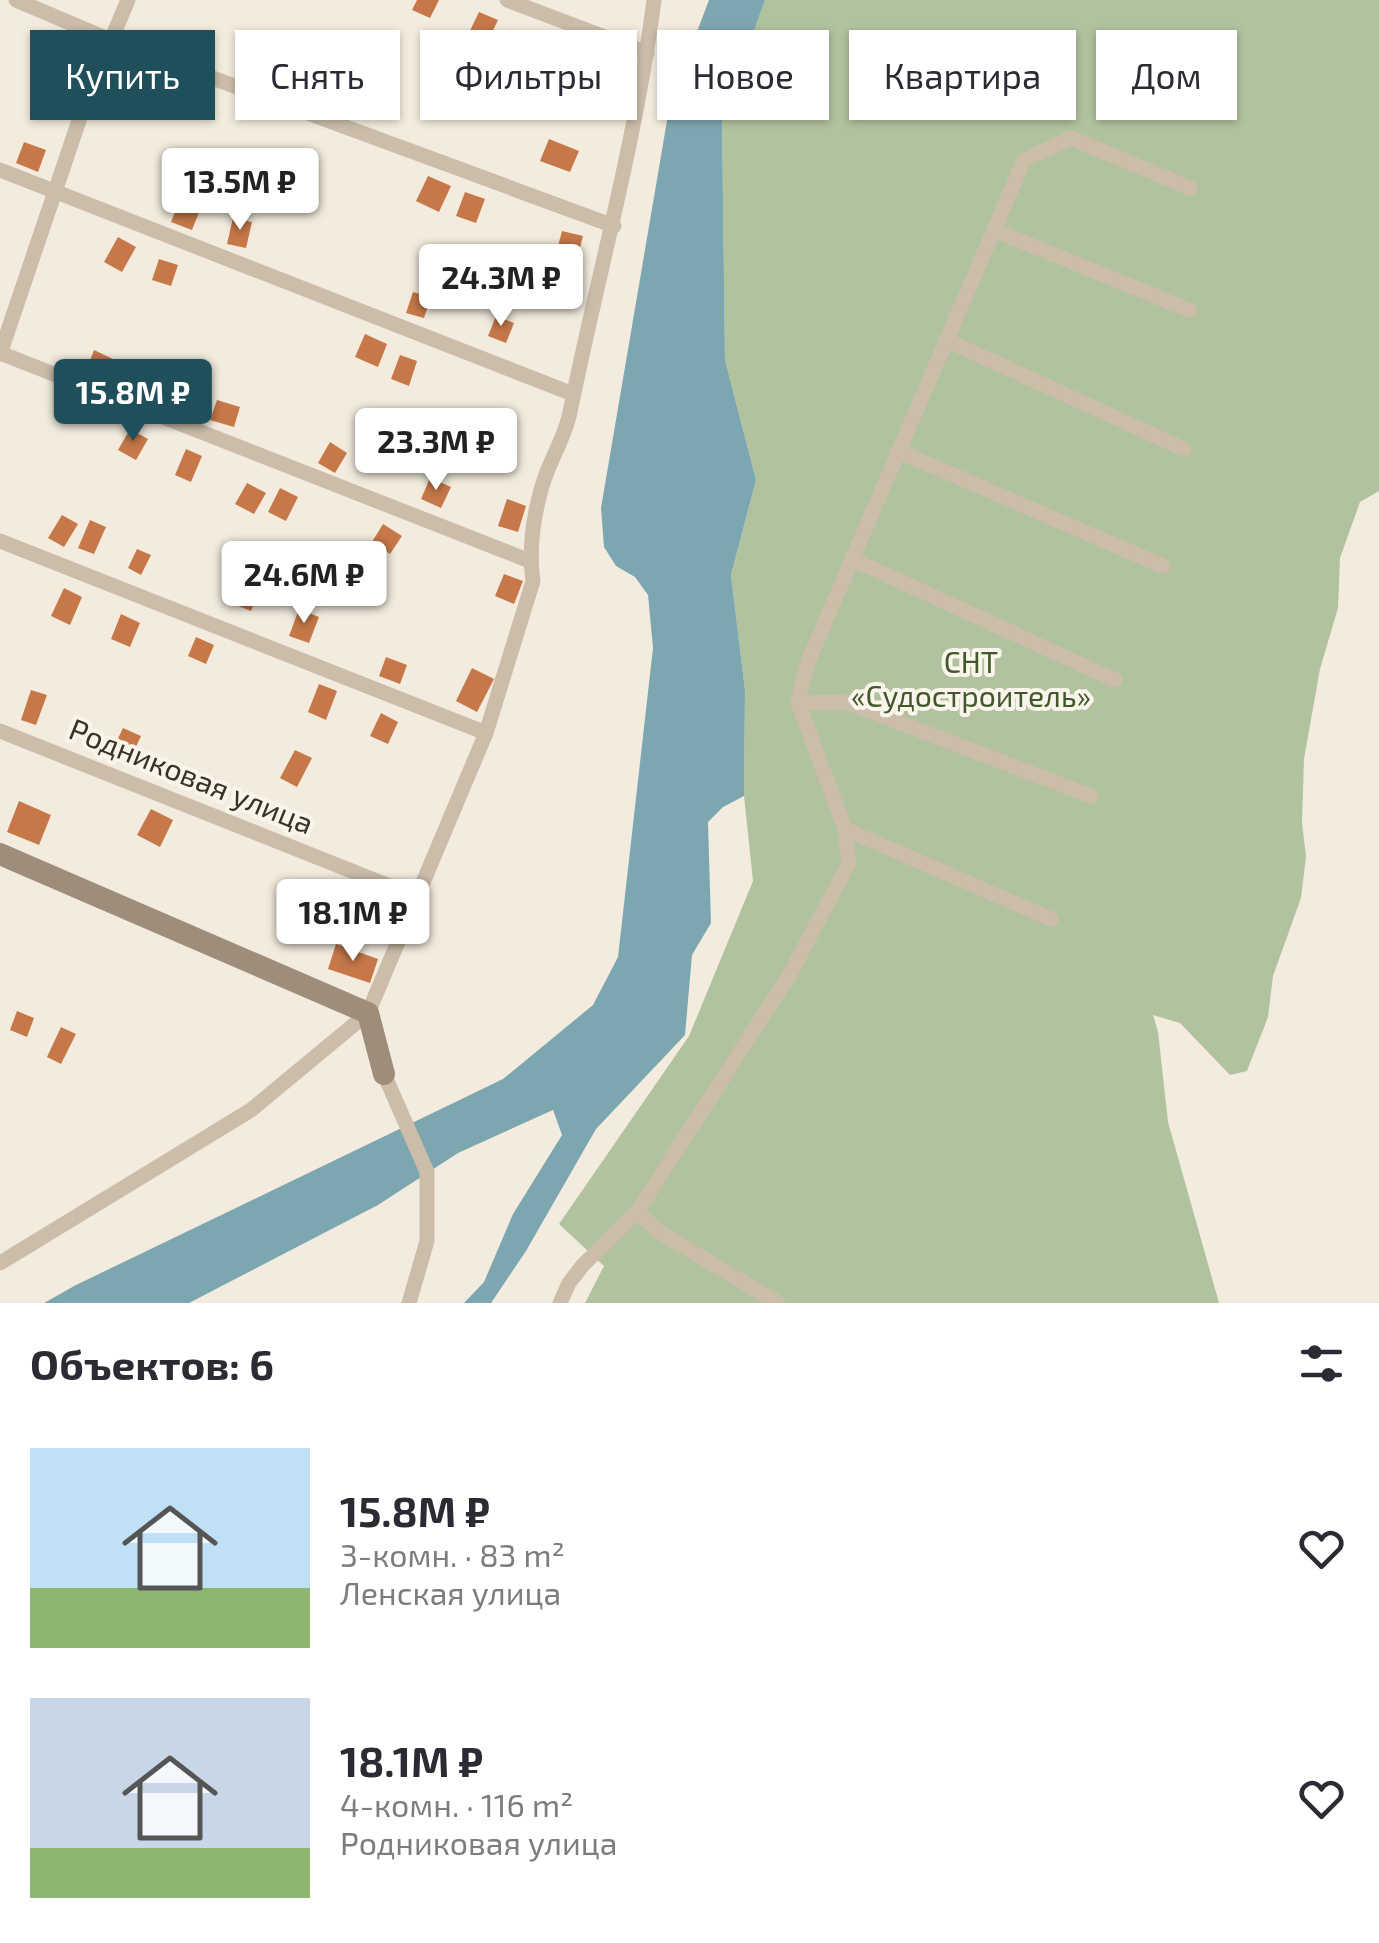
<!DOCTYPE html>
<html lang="ru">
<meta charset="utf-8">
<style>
body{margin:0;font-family:"Exo 2",sans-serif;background:#f7f7f7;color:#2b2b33;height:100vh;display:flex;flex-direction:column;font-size:38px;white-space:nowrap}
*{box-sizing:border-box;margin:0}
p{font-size:32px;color:#7c7c81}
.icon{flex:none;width:55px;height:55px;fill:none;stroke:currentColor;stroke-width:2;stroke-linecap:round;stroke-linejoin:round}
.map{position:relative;height:1303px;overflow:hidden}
.details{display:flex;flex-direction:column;background:#fff;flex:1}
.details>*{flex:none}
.banner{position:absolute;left:30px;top:30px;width:1320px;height:90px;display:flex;gap:20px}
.price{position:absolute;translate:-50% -85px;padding:0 22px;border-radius:10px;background:#fff;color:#222;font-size:32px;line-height:65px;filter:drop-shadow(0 2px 5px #0008)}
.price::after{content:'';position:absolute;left:50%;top:60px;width:30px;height:22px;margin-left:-15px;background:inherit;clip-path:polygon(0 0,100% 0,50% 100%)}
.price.active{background:#1f4f5a;color:#fff}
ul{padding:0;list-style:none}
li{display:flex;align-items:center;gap:30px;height:250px;padding:0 30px}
li span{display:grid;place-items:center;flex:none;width:280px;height:200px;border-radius:0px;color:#555}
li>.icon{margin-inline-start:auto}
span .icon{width:120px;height:120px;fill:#fffc;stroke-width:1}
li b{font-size:42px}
h2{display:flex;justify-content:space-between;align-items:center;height:120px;padding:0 30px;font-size:42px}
.pill{padding:0 35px;border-radius:0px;background:#fff;box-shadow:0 2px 8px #0004;font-size:35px;line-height:90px}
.pill.active{background:#1f4f5a;color:#fff}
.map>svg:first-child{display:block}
.green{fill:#b1c29e}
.water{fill:#7da7b0}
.building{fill:#c67849}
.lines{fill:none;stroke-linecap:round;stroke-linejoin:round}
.street{stroke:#cbbdaa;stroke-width:15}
.secondary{stroke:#9f8d7b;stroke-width:22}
.labels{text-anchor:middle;stroke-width:8;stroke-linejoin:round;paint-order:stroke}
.park-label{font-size:30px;fill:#42572d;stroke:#faf5eb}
.street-label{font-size:30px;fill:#39302a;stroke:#faf5eb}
</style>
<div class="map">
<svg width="1379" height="1303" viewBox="0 0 1379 1303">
<rect width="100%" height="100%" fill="#f3ecde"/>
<polygon class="green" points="765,0 1379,0 1379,491 1360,502 1340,558 1338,608 1320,669 1304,759 1302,822 1306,857 1301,898 1273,976 1268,1017 1247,1071 1230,1075 1180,1023 1153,1015 1158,1032 1168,1122 1219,1303 585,1303 604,1266 559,1224 689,1036 753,881 744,796 745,690 731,575 756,480 725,360 722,120"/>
<polygon class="water" points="709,0 765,0 722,121 725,360 756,480 731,575 745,690 744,796 723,807 708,822 711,923 692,955 685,1035 596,1129 526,1251 491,1303 464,1303 484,1282 513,1214 562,1135 553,1110 458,1153 378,1205 189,1303 44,1303 76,1285 503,1079 593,1005 618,957 653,648 648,595 635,577 616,566 604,547 601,508 670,103"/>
<g class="building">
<polygon points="417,0 439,0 430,18 412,10"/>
<polygon points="479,12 498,20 486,45 467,37"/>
<polygon points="572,48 593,57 585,75 564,66"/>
<polygon points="329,60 353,69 345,91 321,82"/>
<polygon points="549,139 579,151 570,172 540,161"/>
<polygon points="24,142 46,150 38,172 16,163"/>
<polygon points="428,176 451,186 439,212 416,201"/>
<polygon points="465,192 485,199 476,223 456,216"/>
<polygon points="181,197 202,205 192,230 171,222"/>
<polygon points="233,218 252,222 246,248 227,244"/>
<polygon points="562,231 583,236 576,263 555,257"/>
<polygon points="118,237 136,247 122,272 104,262"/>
<polygon points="159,259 178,265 171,286 152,280"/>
<polygon points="413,292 431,297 424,318 406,313"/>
<polygon points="496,316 514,323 506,343 488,336"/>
<polygon points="365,334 387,344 378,367 355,357"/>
<polygon points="94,350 115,360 106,381 86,371"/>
<polygon points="400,355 417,361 409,386 391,379"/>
<polygon points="146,368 169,379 157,404 134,393"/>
<polygon points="217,400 240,407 234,427 210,420"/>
<polygon points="130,429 148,439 136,460 118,450"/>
<polygon points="330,442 347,453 335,473 318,463"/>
<polygon points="186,449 202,456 191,482 175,475"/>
<polygon points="430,478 451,487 441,508 421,499"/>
<polygon points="247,483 266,493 254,514 235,504"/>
<polygon points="280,488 298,497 286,521 268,512"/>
<polygon points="507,499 526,506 518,532 498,526"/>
<polygon points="62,515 78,524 64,547 48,538"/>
<polygon points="90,520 106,527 94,554 78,548"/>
<polygon points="383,524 402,536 390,554 372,542"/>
<polygon points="137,549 151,555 141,575 128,568"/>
<polygon points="504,574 523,581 514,604 495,596"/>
<polygon points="244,577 261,584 251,611 233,604"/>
<polygon points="64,588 82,597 70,625 51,616"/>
<polygon points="299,609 319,617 309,643 289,636"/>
<polygon points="121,614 140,623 130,647 111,639"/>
<polygon points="196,637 214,645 206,664 188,656"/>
<polygon points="386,657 407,665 400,684 379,676"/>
<polygon points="472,668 494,679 477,712 456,701"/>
<polygon points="319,684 337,691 326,720 308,712"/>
<polygon points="31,690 47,695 36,725 21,720"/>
<polygon points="381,713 398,722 388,744 370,736"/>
<polygon points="123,728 141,736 129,762 111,753"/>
<polygon points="295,750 312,758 297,787 280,778"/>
<polygon points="19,801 51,815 39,845 7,832"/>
<polygon points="151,809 173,820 160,847 137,835"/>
<polygon points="336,944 378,959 370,983 328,969"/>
<polygon points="17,1011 34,1018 27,1037 10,1030"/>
<polygon points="61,1027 76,1034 61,1064 47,1057"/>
</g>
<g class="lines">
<g class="street">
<polyline points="16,0 110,40 614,226"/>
<polyline points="507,0 647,53"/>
<polyline points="0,170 573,394"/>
<polyline points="994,230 1189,310"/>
<polyline points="946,340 1184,449"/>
<polyline points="0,353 530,561"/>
<polyline points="0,354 87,97 128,0"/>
<polyline points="898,451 1163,566"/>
<polyline points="0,541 486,733"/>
<polyline points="852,559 1115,680"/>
<polyline points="798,703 846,702 1091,796"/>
<polyline points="0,731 417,897"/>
<polyline points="845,829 1051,919"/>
<polyline points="384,1074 427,1172 427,1241 409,1303"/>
<polyline points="637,1212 661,1233 778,1303"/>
<path d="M0,1263L251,1110L368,1013L486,733L533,581C529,553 533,519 541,490C547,464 565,439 570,412C598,274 636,140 654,0"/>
<polyline points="560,1303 569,1283 583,1265 637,1212 790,974 849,863 845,829 798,703 807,664 1024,160 1071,138 1190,188"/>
</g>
<polyline class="secondary" points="0,854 368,1013 384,1074"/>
</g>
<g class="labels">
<g class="park-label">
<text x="971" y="673">СНТ<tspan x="971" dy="34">«Судостроитель»</tspan></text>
</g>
<g class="street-label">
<text transform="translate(191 777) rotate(22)" y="10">Родниковая улица</text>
</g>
</g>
</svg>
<b class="price" style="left:240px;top:233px">13.5M ₽</b>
<b class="price" style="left:501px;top:329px">24.3M ₽</b>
<b class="price active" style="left:133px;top:444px">15.8M ₽</b>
<b class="price" style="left:436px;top:493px">23.3M ₽</b>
<b class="price" style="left:304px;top:626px">24.6M ₽</b>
<b class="price" style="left:353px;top:964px">18.1M ₽</b>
<div class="banner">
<a class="pill active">Купить</a>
<a class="pill">Снять</a>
<a class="pill">Фильтры</a>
<a class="pill">Новое</a>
<a class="pill">Квартира</a>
<a class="pill">Дом</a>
</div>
</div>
<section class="details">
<h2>Объектов: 6<svg class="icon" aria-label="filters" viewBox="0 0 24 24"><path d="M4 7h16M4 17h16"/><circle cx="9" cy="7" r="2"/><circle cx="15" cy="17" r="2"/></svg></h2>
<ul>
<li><span style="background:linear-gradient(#bfe0f5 70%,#8fb573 0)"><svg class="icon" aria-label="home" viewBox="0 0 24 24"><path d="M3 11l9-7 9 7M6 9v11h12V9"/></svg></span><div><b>15.8M ₽</b><p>3-комн. · 83 m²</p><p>Ленская улица</p></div><svg class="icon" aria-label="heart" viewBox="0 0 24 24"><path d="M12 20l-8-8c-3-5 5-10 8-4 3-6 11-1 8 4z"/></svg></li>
<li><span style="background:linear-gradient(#c9d6e8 75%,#8fb573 0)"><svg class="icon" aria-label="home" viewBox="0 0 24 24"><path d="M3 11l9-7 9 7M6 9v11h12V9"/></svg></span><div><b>18.1M ₽</b><p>4-комн. · 116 m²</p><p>Родниковая улица</p></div><svg class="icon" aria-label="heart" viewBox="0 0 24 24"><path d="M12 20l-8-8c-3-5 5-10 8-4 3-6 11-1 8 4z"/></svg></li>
</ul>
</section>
